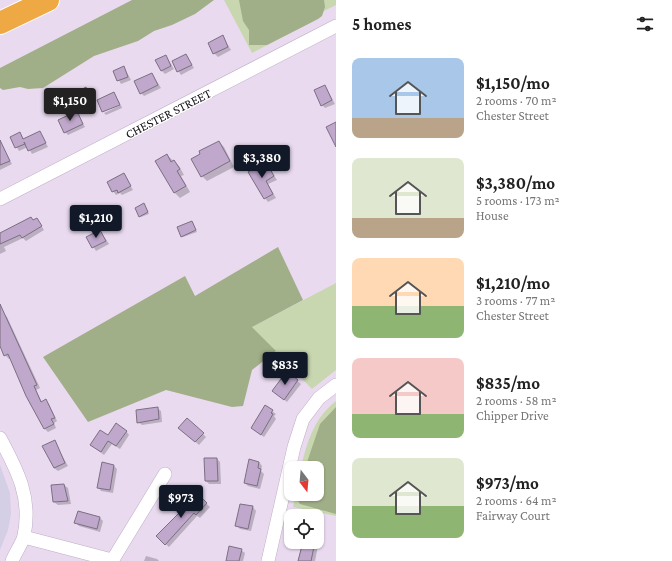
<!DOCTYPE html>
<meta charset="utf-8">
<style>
body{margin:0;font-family:"Crimson Pro",serif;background:#f6f6f6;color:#222;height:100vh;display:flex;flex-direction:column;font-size:15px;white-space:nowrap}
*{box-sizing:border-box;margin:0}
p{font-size:13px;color:#767676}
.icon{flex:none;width:22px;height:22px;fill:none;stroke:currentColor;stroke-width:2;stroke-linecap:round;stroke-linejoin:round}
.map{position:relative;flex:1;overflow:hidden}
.drawer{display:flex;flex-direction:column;background:#fff;width:336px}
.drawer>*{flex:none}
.needle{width:26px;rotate:164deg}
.tools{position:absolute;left:284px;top:461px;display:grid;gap:8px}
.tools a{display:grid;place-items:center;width:40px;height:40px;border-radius:8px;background:#fff;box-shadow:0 1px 3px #0004;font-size:20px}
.price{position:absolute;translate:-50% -34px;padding:0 9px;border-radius:4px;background:#111827;color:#fff;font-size:13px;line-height:26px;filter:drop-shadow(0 1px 2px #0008)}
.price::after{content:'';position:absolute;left:50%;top:24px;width:12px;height:9px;margin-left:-6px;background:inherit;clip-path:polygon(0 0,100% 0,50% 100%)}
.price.current{background:#222;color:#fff}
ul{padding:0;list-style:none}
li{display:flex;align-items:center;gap:12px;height:100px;padding:0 16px}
li span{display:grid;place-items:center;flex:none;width:112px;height:80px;border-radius:8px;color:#555}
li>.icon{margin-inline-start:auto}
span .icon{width:48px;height:48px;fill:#fffc;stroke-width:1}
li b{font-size:17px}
h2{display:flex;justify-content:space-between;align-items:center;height:48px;padding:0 16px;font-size:17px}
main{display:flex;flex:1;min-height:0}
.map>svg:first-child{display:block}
.education{fill:#d4cfe4}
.green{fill:#c9d7b0}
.forest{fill:#a0af87}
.shadow{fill:#0003}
.building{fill:#c0a7cc;stroke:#7c6f82}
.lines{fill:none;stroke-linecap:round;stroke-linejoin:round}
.street-casing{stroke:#bdafc4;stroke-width:14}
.highway-casing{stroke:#fff;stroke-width:24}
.street{stroke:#fff;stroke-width:13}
.highway{stroke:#eea945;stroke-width:22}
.labels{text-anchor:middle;stroke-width:3;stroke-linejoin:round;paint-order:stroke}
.street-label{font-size:13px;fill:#161119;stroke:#fff}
</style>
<main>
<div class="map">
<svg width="336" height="561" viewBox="0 0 336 561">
<rect width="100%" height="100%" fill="#e9daf0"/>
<polygon class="education" points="0,465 10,493 11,514 8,530 0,550"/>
<g class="green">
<polygon points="224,0 336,0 336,5 312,17 314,21 252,53"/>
<polygon points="336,283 336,370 312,389 252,327"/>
<path d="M336,401V516L293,507L296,494H317V468H301C307,442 314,418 336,401Z"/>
</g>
<g class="forest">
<polygon points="132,0 214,0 195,14 172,25 154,31 138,41 94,56 43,88 28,89 20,87 3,90 0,88 0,68"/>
<polygon points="239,0 324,0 325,7 322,16 318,19 267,45 249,45 249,30 243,21"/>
<polygon points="278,247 303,300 252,327 276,351 252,370 243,406 232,407 166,390 88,422 43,357 185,276 195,296"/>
<polygon points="336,407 336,514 300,504 298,501 299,494 317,494 317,468 305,468 320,424"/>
</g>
<g class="shadow">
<polygon points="223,37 231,50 218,57 214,53"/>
<polygon points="186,55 194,68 181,75 173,62"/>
<polygon points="166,56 174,69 165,74 162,71"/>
<polygon points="124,67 131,80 121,84 114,71"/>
<polygon points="152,74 161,88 144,96 141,93"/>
<polygon points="325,86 335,104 325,108 322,105"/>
<polygon points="86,89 94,103 87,107 83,103"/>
<polygon points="114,94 120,103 103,112 98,100"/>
<polygon points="121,105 122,108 106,115 104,113"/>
<polygon points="77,113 85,127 68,135 65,132"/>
<polygon points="40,132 48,147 32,154 28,147 19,151 11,137 20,133 24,139"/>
<polygon points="219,142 224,147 234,167 207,181 202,176"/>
<polygon points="4,150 12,164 0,170 0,152"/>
<polygon points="167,155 179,166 184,175 181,176 190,192 180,198 175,193 156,161"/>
<polygon points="266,163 277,180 268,184 276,198 268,202 265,198"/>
<polygon points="123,174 133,190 122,195 120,193 116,195 113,191 116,177"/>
<polygon points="144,204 149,214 141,217 139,216"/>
<polygon points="37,219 44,230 26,241 23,238 4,247 6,251 0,254 0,234"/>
<polygon points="193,223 197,232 183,237 182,236"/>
<polygon points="100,231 109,244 96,251 88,238"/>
<polygon points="4,314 7,317 40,388 36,390 42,402 46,401 49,404 57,421 54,423 56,428 48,432 45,429 11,358 9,359 5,355 0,344 0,315"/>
<polygon points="287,373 301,384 287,402 277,394"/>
<polygon points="157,408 161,411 162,422 142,425 138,422"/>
<polygon points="272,411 276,414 274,416 276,419 264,437 252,428"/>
<polygon points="126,431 129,435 120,449 112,444 104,455 91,445 108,436"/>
<polygon points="183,431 203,434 206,437 199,445"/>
<polygon points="54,441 68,466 58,471 54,468"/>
<polygon points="217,459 220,462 221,484 209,484 206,481"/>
<polygon points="259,462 262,466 261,471 264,474 260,489 248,486 245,483"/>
<polygon points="114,466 117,469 113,493 101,491 98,487"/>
<polygon points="64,485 68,488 71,504 58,505 54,502"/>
<polygon points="198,496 210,507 200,518 197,516 169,547 157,536"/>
<polygon points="253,507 256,511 251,531 240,529 236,525"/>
<polygon points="78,512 100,518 103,521 100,532 79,526 76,523"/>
<polygon points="317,521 322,525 315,561 298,561 302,542 317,542"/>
<polygon points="241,550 245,553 243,561 227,561"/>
<polygon points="146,556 157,559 159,561 144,561"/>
</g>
<g class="building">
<polygon points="223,35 228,47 213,54 208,43"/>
<polygon points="186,54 192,65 177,72 172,61"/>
<polygon points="166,55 171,66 161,71 155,60"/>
<polygon points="124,66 128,77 117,81 113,71"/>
<polygon points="152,73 158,85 140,94 134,81"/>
<polygon points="325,85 332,100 321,106 314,90"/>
<polygon points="86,87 92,100 83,104 77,92"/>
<polygon points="114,92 120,105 102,112 97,100"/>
<polygon points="77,111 83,124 64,133 58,120"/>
<polygon points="336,122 336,147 326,127"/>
<polygon points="40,131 46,143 28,151 24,142 25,144 15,148 10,137 20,132 23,139"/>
<polygon points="0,140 10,161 0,165"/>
<polygon points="219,141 230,161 201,177 191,159 200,154 199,151"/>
<polygon points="167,154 171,162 174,160 180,169 177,171 186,186 174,193 155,161"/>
<polygon points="266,162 274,176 266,181 273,194 264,199 248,172"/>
<polygon points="124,173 131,186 118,193 117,190 112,192 107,182"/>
<polygon points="144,203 148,212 139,217 135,208"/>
<polygon points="31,217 33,220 37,218 42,226 22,238 20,235 0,244 0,233"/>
<polygon points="192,221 196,230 181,237 177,227"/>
<polygon points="100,230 106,241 92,248 86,237"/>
<polygon points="0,304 37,385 34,386 41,402 46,399 55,418 51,419 54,424 44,429 26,396 8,354 4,356 0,346"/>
<polygon points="287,371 298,380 284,400 272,391"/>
<polygon points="265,405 273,410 271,413 273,414 261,435 251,428"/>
<polygon points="158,407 159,419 137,423 136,410"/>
<polygon points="187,418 204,433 195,442 178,428"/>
<polygon points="116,423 127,431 116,446 108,441 101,452 90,445 100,430 108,435"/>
<polygon points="55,440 65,463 54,468 42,446"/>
<polygon points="204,458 217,458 218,481 205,481"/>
<polygon points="249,459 259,462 258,468 261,469 257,486 244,483"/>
<polygon points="102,462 114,465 110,490 97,488"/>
<polygon points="64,484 68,501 53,502 51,485"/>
<polygon points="198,494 207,503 196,515 194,513 165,545 156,536"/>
<polygon points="240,504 253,506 248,529 235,526"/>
<polygon points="78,511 100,517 97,529 74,523"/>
<polygon points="303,542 315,542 311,561 298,561"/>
<polygon points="229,546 242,549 239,561 226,561"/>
</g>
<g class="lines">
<defs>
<g id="street">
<polyline points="0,199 336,26"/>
<path d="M0,438C17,470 32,497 24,536C22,544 15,553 12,561"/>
<polyline points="24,537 112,560"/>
<polyline points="112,561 165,474"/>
<polyline points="268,561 294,447 303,419 319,398 336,385"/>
</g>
<polyline id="highway" points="0,23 48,0"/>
</defs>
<use href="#street" class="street-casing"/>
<use href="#highway" class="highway-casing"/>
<use href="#street" class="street"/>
<use href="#highway" class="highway"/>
</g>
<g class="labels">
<g class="street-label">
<text transform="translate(168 113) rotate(-27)" y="5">CHESTER STREET</text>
</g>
</g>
</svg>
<div class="tools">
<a><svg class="needle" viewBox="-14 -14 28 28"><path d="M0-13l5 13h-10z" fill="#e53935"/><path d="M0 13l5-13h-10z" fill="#767676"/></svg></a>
<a><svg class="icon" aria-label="locate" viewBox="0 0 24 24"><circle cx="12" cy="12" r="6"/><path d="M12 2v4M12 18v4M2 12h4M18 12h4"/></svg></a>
</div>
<b class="price current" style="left:70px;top:122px">$1,150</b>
<b class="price" style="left:262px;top:179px">$3,380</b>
<b class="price" style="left:96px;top:239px">$1,210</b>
<b class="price" style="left:285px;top:386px">$835</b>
<b class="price" style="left:181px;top:519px">$973</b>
</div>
<section class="drawer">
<h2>5 homes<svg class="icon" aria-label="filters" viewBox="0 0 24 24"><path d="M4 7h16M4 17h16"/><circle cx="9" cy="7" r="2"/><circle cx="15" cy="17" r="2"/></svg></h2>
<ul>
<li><span style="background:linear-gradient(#a9c7e8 75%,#b9a48a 0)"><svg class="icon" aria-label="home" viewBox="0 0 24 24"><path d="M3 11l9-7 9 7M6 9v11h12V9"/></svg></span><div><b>$1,150/mo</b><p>2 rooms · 70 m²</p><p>Chester Street</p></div></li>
<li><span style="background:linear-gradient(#dfe7d0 75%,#b9a48a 0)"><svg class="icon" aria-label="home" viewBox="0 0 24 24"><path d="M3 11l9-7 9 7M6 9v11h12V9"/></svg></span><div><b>$3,380/mo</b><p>5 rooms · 173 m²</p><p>House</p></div></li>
<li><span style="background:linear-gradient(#ffd9b3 60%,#8fb573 0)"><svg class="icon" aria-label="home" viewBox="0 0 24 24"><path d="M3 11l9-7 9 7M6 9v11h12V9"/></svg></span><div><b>$1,210/mo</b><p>3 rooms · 77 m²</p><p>Chester Street</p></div></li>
<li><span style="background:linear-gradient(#f6c9c9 70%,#8fb573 0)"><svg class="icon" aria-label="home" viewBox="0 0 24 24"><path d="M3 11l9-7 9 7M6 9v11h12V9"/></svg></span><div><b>$835/mo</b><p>2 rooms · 58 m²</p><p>Chipper Drive</p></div></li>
<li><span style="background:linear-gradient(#dfe7d0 60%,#8fb573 0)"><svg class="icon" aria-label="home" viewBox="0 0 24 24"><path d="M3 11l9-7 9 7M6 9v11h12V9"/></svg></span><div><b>$973/mo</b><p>2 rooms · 64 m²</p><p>Fairway Court</p></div></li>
</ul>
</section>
</main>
